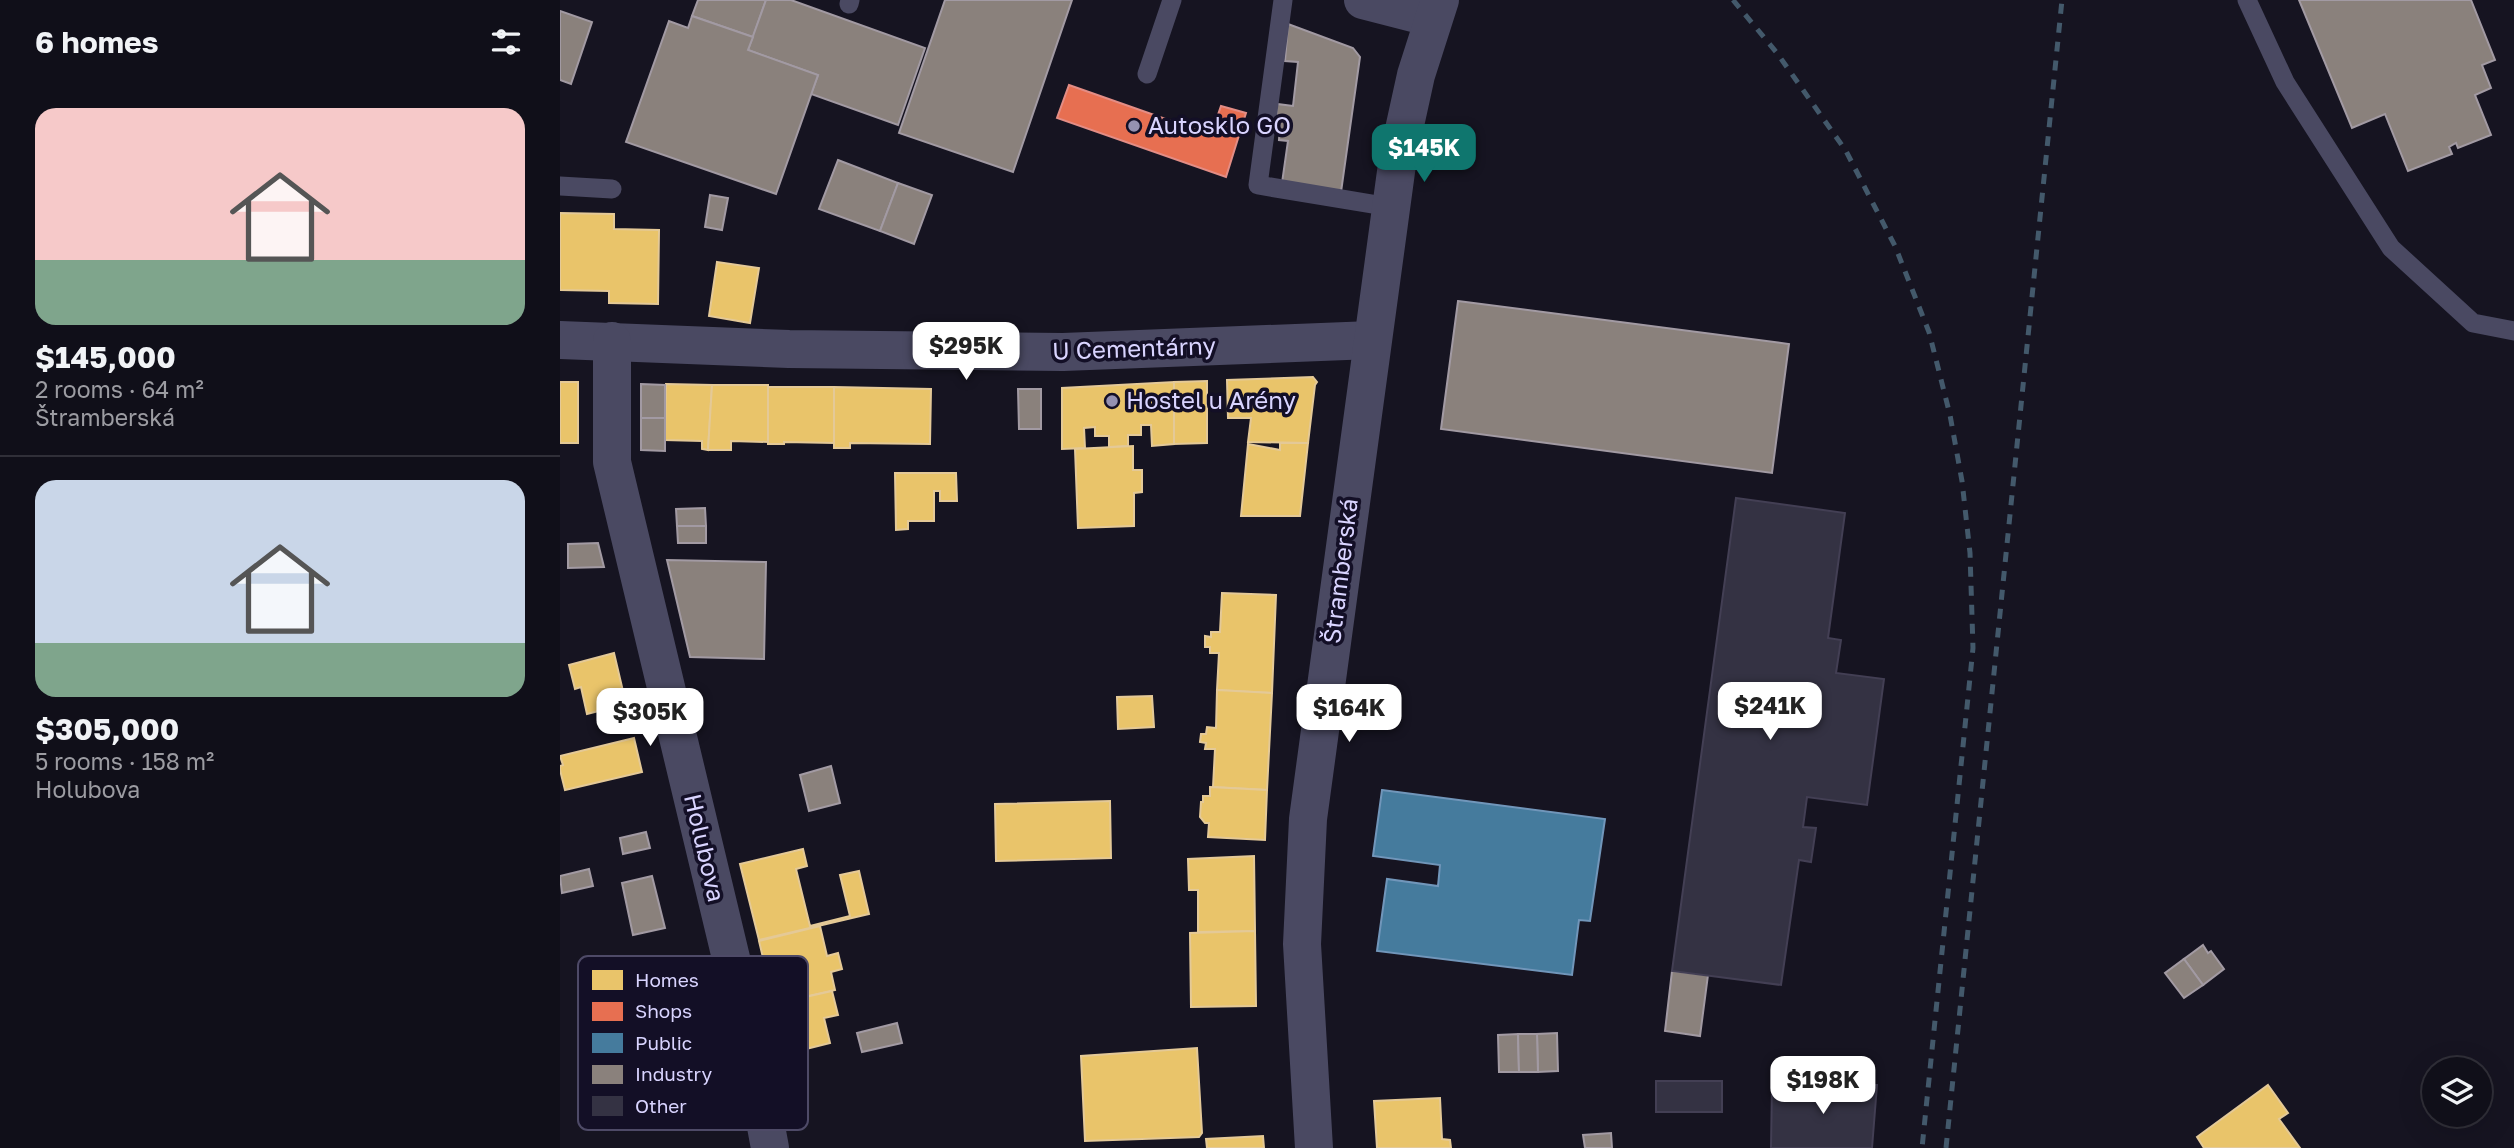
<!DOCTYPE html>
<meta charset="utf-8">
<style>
body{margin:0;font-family:"Golos Text",sans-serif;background:#191822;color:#f1f3f6;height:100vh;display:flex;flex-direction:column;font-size:26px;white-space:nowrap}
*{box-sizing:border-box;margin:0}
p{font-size:23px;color:#9c9ca2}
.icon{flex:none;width:38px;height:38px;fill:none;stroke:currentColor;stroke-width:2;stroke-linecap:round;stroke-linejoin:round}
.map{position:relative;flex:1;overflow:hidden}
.sheet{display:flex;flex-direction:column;background:#100f19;width:560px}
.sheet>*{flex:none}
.controls{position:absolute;left:1862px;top:1057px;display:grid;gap:14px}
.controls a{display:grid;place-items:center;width:70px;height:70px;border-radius:50%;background:#100f19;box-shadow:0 7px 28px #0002,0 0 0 2px #302f38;font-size:35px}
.price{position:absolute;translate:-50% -60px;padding:0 16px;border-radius:14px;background:#fff;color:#222;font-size:23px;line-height:46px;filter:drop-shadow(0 2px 4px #0008)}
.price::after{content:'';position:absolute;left:50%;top:42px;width:21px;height:16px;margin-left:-10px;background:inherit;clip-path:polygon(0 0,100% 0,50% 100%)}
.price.current{background:#0f766e;color:#fff}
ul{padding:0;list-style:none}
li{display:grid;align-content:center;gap:14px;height:371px;padding:0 35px}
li+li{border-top:2px solid #302f38}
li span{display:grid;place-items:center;height:217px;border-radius:21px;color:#555}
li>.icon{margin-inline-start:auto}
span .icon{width:126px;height:126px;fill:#fffc;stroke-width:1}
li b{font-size:30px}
h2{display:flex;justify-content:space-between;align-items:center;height:84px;padding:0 35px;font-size:30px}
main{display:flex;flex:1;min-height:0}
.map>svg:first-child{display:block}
.homes{fill:#e9c46a;stroke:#e4c997;stroke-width:2}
.shops{fill:#e76f51;stroke:#e38d85;stroke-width:2}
.public{fill:#457b9d;stroke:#7196ba;stroke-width:2}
.industry{fill:#8a817c;stroke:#a29aa3;stroke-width:2}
.building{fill:#343243;stroke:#433f54;stroke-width:2}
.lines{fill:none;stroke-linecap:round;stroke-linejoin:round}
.service{stroke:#4a4962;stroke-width:19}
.minor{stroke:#4a4962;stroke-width:38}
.rail{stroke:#43596b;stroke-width:5;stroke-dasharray:10 9;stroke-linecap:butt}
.poi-dot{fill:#9591b1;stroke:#130f26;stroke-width:2.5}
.labels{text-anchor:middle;stroke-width:7;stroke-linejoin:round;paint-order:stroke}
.poi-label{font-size:24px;fill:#d9d4ff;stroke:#130f26;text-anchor:start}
.street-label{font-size:24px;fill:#d9d4ff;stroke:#130f26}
.key{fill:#130f26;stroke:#4e4a67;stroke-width:2}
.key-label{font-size:19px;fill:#d9d4ff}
</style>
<main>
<section class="sheet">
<h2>6 homes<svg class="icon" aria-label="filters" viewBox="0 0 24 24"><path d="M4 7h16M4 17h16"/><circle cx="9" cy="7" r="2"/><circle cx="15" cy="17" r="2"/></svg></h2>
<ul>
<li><span style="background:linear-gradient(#f6c9c9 70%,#7fa58c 0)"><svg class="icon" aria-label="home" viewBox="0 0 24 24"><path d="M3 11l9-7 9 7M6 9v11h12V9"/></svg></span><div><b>$145,000</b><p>2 rooms · 64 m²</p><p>Štramberská</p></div></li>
<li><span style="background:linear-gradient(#c9d6e8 75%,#7fa58c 0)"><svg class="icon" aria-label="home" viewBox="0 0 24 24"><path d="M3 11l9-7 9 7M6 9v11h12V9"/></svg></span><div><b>$305,000</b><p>5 rooms · 158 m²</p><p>Holubova</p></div></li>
</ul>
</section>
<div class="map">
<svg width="1954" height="1148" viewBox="0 0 1954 1148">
<rect width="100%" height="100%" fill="#161421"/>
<g class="homes">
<polygon points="0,213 54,214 54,229 99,230 98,304 49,303 49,291 0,290"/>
<polygon points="157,262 199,268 190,323 149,316"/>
<polygon points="753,377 757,382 755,385 748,443 688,442 691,418 668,418 667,380"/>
<polygon points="647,381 647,443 614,444 614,382"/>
<rect x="0" y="382" width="18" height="61"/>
<polygon points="614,382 614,444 592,446 591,425 581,425 581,435 568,435 568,446 549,447 549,436 535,436 535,427 524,428 525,448 502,449 502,388"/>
<polygon points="106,384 152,385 148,450 142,449 142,441 105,440"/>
<polygon points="152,385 208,385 208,442 171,441 171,450 148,450"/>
<polygon points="208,387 274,387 274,443 224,442 224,444 208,444"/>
<polygon points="274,387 371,389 370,444 290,443 290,448 274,448"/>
<polygon points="720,443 748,443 740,516 681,516 688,444 720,450"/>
<polygon points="573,446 573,470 582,470 582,492 574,493 574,526 518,528 515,449"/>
<polygon points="335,473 396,473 397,501 380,501 380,491 374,491 374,521 348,521 348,529 336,530"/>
<polygon points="662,593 716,595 712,693 657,690 659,653 650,653 650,647 645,647 645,636 651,637 651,632 660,632"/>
<polygon points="54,653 66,704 27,714 21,687 15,689 9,665"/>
<polygon points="657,690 712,693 707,790 653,787 655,749 645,749 646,743 640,742 641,734 646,734 647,727 656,728"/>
<polygon points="592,696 594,727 558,729 557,697"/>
<polygon points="74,738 82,772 5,790 0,770 0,766 3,765 0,756"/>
<polygon points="650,787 707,790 705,840 648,837 649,823 645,823 640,817 641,802 643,802 643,796 650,796"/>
<polygon points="550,801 551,858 436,861 435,804"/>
<polygon points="243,849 247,866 236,869 250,926 290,916 280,875 299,871 309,914 199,940 180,864"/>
<polygon points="694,856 695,931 638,932 638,890 629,890 628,859"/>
<polygon points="260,926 267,956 278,953 282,969 271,972 275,990 214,1004 199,941"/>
<polygon points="695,931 696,1006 631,1007 630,933"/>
<polygon points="272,991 278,1015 264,1018 270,1043 226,1054 214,1004"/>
<polygon points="637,1048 642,1133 639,1137 525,1141 521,1056"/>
<polygon points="1708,1085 1728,1113 1719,1119 1740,1148 1644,1148 1637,1137"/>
<polygon points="880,1098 882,1139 890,1140 891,1148 817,1148 814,1101"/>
<polygon points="703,1136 704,1148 647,1148 646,1139"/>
</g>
<polygon class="shops" points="509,85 651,135 661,106 686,113 666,177 497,118"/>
<polygon class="public" points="822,790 1045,819 1030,921 1019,920 1012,975 817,951 827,879 878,886 880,865 813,856"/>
<g class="industry">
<polygon points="138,0 206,0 193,37 132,16"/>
<polygon points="206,0 231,0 365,48 338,125 251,94 258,75 188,50"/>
<polygon points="385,0 512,0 453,172 339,133"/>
<polygon points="1739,0 1911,0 1935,60 1922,65 1931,88 1915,95 1931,135 1898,148 1896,143 1889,147 1892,154 1848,171 1825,114 1792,128"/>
<polygon points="0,11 32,22 11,84 0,80"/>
<polygon points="132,16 193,37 188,50 258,75 216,194 66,142 109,21 128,28"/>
<polygon points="728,24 793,48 800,57 781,192 722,183 728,141 719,140 720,126 716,125 717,104 733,106 738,62 725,61"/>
<polygon points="278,160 338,183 320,231 259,209"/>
<polygon points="338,183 372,195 354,244 320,231"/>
<polygon points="150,195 168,198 162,230 145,227"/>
<polygon points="898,301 1229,344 1212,473 881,429"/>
<polygon points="81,384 105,385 105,418 81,418"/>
<polygon points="458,389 481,389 481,429 459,429"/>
<polygon points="81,418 105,418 105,451 81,450"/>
<polygon points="145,508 146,526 117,526 116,509"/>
<polygon points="117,526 146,526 146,543 118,543"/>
<polygon points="38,543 44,567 8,568 8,544"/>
<polygon points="107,560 206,562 204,659 130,657"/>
<polygon points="271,766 280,803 249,811 240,775"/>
<polygon points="86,832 90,848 63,854 60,838"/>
<polygon points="29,869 33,886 2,893 0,876"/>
<polygon points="92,876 105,928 73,935 62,883"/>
<polygon points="1643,945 1648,953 1651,951 1664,969 1643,985 1624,959"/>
<polygon points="1624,959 1643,985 1624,998 1605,973"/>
<polygon points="1112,971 1148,975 1140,1036 1105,1031"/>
<polygon points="337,1023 342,1043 302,1052 297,1033"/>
<polygon points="997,1033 998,1071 978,1072 977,1034"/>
<polygon points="958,1034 959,1072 939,1072 938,1035"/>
<polygon points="958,1034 977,1034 978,1072 959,1072"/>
<polygon points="1051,1133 1052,1148 1025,1148 1023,1135"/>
</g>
<g class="building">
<polygon points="1176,498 1285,513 1268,638 1281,640 1276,673 1324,679 1307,805 1247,797 1243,827 1256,828 1251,862 1239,860 1221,985 1112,971"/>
<rect x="1096" y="1081" width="66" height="31"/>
<polygon points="1212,1085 1317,1085 1312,1148 1211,1148"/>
</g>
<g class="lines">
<g class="service">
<polyline points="723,0 698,185 830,207"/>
<polyline points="1687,0 1725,82 1831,248 1913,323 1954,331"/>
<polyline points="289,4 290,0"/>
<polyline points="587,74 612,0"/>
<polyline points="0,186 52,189"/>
</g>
<g class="minor">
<polyline points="803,0 873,18"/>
<polyline points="0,340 229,349 503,352 812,340"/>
<polyline points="52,341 52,462 188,1029 210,1148"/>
<polyline points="754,1148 742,944 748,819 838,157 856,75 880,0"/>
</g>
<g class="rail">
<polyline points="1173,0 1217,53 1286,151 1335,246 1369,332 1390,415 1402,481 1410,553 1413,648 1362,1148"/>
<polyline points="1386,1148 1502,0"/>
</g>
</g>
<g class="poi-dot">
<circle cx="574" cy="126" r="7"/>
<circle cx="552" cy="401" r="7"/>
</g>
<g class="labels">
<g class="poi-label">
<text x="588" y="134">Autosklo GO</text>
<text x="566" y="409">Hostel u Arény</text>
</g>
<g class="street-label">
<text transform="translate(574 349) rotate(-2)" y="8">U Cementárny</text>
<text transform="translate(781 571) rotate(-83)" y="8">Štramberská</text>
<text transform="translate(144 848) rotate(77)" y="8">Holubova</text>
</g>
</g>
<rect x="18" y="956" width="230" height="174" rx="10" class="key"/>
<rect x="32" y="970" width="31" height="20" fill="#e9c46a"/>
<rect x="32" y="1002" width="31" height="19" fill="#e76f51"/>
<rect x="32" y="1033" width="31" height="20" fill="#457b9d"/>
<rect x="32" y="1065" width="31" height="19" fill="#8a817c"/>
<rect x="32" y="1096" width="31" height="20" fill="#343243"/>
<g class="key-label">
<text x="75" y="987">Homes</text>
<text x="75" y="1018">Shops</text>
<text x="75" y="1050">Public</text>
<text x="75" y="1081">Industry</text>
<text x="75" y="1113">Other</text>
</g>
</svg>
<div class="controls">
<a><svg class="icon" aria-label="layers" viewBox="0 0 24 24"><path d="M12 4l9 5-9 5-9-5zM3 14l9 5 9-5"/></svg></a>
</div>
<b class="price current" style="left:864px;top:184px">$145K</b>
<b class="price" style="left:406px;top:382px">$295K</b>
<b class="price" style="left:1210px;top:742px">$241K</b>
<b class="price" style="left:789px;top:744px">$164K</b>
<b class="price" style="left:90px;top:748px">$305K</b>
<b class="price" style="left:1263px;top:1116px">$198K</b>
</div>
</main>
